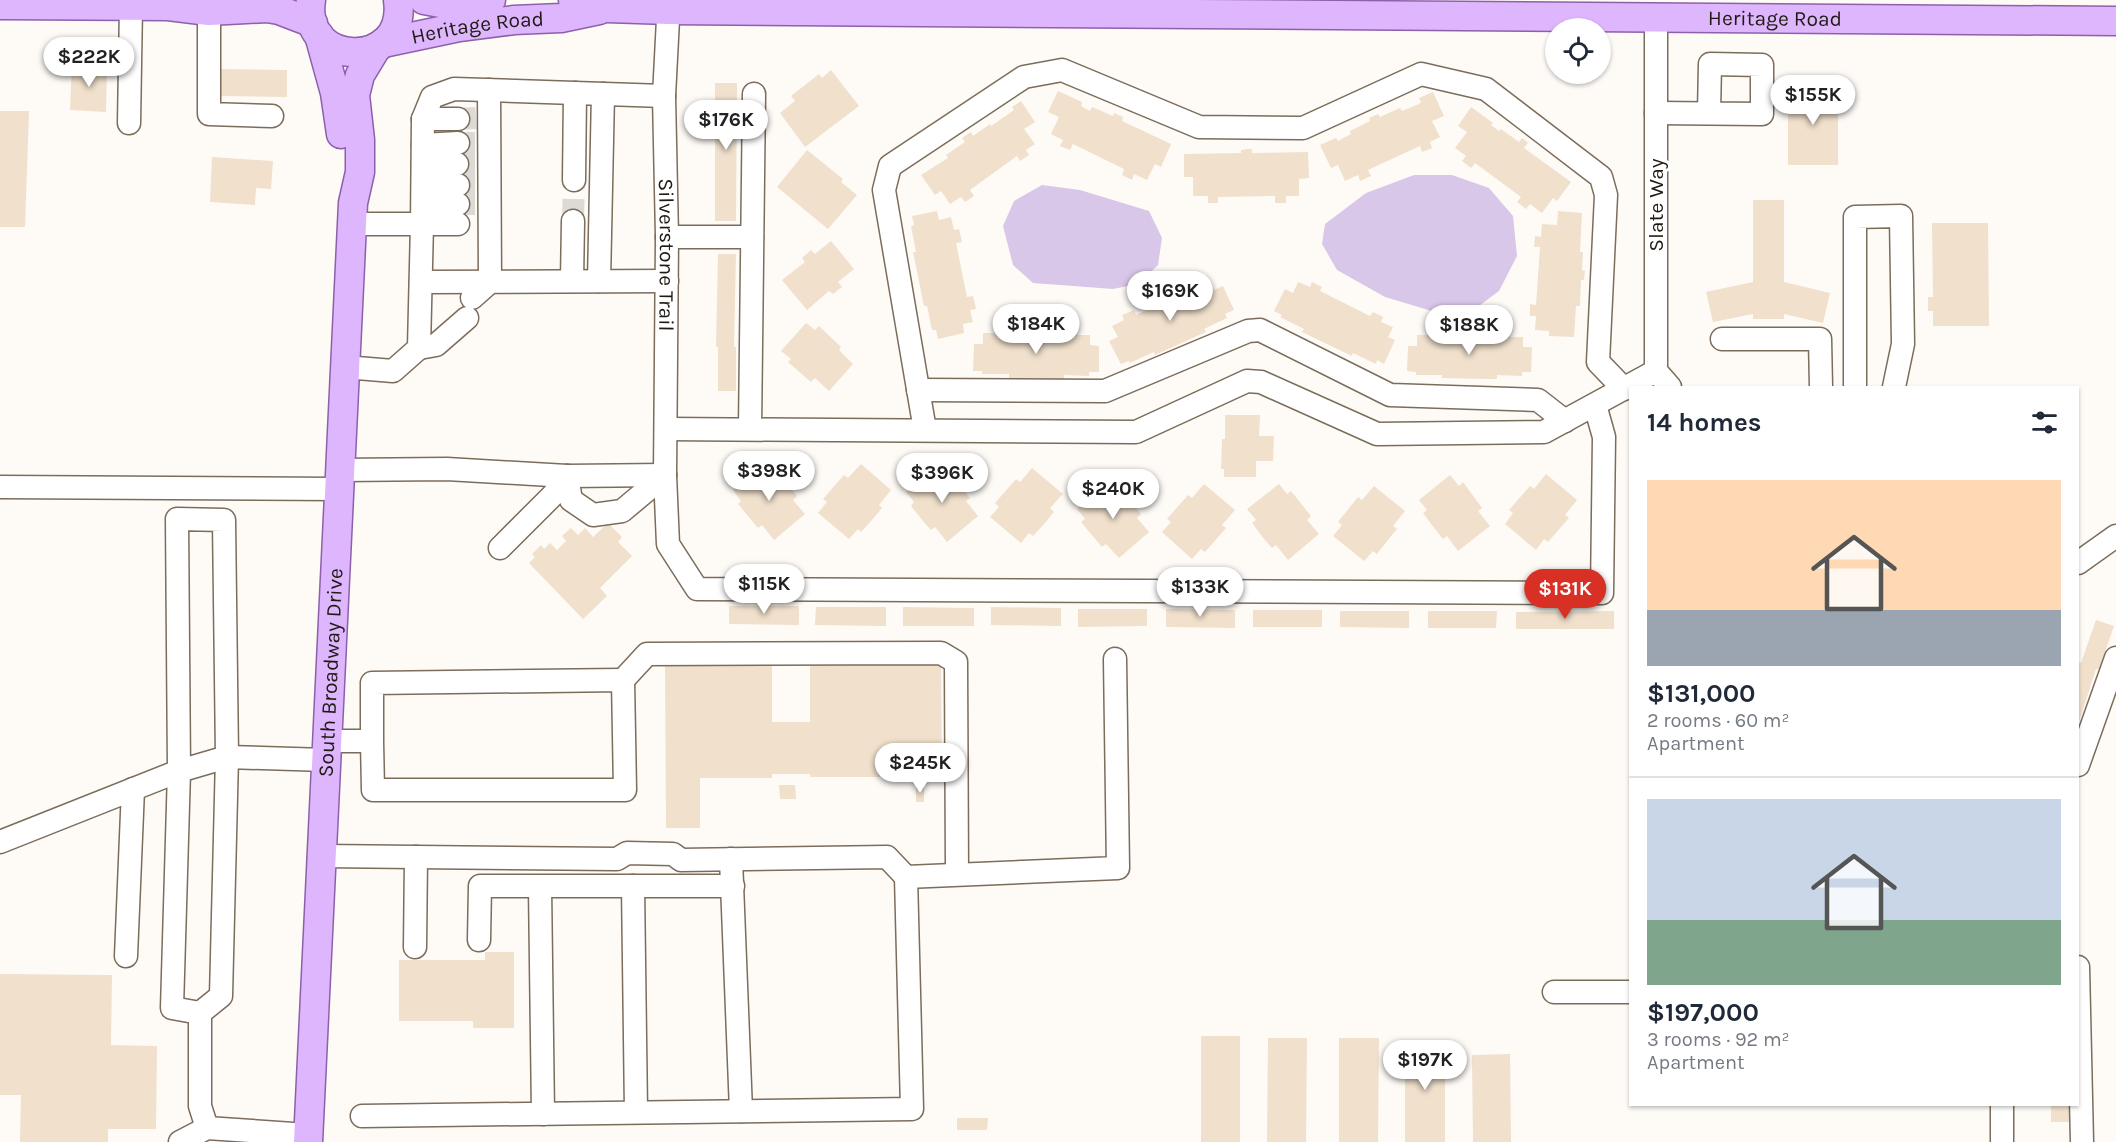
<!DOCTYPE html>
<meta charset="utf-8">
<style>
body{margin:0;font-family:Karla,sans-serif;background:#f6f6f7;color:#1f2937;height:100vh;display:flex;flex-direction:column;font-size:22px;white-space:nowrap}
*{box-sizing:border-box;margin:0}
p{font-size:20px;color:#747a83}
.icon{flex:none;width:33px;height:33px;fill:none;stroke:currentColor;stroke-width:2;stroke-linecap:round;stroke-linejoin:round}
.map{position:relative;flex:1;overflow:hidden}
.details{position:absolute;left:1629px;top:386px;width:450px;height:720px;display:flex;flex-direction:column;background:#fff;border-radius:0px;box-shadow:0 2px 4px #0004}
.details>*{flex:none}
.fabs{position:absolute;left:1545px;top:18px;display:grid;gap:12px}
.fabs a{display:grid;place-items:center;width:66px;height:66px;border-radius:50%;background:#fff;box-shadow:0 2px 4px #0004;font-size:30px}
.price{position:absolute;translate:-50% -51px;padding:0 14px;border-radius:21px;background:#fff;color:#222;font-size:20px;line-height:39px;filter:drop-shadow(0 2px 3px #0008)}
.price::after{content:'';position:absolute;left:50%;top:36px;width:18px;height:14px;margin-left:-9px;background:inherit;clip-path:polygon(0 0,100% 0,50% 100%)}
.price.selected{background:#d93025;color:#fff}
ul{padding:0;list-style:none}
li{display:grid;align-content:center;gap:12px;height:318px;padding:0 18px}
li+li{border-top:2px solid #e0e1e3}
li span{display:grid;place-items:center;height:186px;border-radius:0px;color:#555}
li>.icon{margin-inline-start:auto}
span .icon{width:108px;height:108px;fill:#fffc;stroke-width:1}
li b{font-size:26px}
h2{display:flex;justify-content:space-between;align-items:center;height:72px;padding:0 18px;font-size:26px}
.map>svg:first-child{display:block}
.water{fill:#d8c7e9}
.building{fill:#f0e0cc}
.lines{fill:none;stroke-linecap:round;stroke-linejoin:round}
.minor-tunnel{stroke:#ddd9d5;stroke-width:22;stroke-dasharray:22 11;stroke-linecap:butt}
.minor-casing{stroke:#7b6c5b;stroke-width:25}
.major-casing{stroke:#8d60aa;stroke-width:31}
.minor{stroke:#fff;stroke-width:22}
.major{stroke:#ddb6fd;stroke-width:28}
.labels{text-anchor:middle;stroke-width:6;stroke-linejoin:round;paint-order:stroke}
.street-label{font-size:21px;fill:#201a13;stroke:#fff}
</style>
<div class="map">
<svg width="2116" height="1142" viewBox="0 0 2116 1142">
<rect width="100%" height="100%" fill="#fefbf7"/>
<g class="water">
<polygon points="1414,175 1452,175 1489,188 1513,216 1517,256 1499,291 1472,311 1435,312 1385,297 1337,270 1322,244 1325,224 1366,193"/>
<polygon points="1042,185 1080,190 1149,211 1162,238 1158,265 1138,284 1113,289 1033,283 1013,265 1003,226 1014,201"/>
</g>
<g class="building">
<polygon points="72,64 107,66 106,112 70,110"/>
<polygon points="218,69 287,70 287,97 218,96"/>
<polygon points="831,70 859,106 805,147 780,113 795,101 791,96 819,74 822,78"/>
<polygon points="715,83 737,83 736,221 715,221"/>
<rect x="1788" y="86" width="50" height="79"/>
<polygon points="1058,91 1082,102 1081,106 1090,111 1092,107 1113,116 1114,113 1123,117 1122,121 1171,144 1161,167 1155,164 1147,180 1134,174 1132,180 1122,175 1124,169 1073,144 1070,150 1060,146 1063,140 1051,134 1059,117 1048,112"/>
<polygon points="1433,92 1444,116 1432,121 1440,137 1430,142 1432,148 1422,152 1420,146 1368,170 1371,176 1360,181 1358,175 1345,181 1338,165 1331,168 1320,145 1336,138 1338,141 1351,134 1350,131 1370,121 1369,118 1378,114 1380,117 1400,108 1402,111 1419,104 1421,102 1419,98"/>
<polygon points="1021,101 1035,122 1024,129 1035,144 1026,150 1029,155 1020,161 1017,156 970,190 974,196 965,202 961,197 950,204 941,191 935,195 921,175 948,158 946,155 965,142 962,138 971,132 973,136 990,124 991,126 1014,110 1012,107"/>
<polygon points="1471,107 1493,123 1491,125 1499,131 1501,129 1519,142 1522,138 1525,140 1528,143 1524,148 1571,182 1557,201 1553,198 1542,213 1530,204 1526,209 1517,202 1521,197 1475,163 1471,168 1462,161 1466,156 1455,148 1467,132 1458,126"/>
<polygon points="0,111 29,111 25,227 0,227"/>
<polygon points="1248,149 1252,149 1252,153 1308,152 1309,178 1299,179 1299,196 1286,196 1286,203 1275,203 1275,196 1218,197 1218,203 1208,203 1208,196 1193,196 1193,177 1184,177 1184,154 1241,153 1241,150"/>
<polygon points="807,150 843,179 841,182 857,195 828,229 777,187"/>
<polygon points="212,157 273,161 271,189 256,188 255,205 210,202"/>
<polygon points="1753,200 1784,200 1784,282 1830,293 1823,323 1784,314 1784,319 1753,319 1753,314 1713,322 1706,292 1753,282"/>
<polygon points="937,211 939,220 951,217 954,230 959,229 962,242 956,243 967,297 973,296 976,309 970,310 973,322 963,324 964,333 938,339 936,330 932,330 927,306 924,306 913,252 916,252 911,226 914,225 912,216"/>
<polygon points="1558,211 1582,213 1580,252 1583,252 1582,270 1585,271 1584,280 1581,280 1580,306 1576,306 1574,337 1549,336 1549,331 1535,330 1536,316 1530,316 1530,304 1536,305 1540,247 1534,247 1535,236 1541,237 1542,224 1557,225"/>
<polygon points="1932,223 1988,223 1989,326 1933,326 1933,311 1928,311 1928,297 1933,297"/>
<polygon points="831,241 854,269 838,282 842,287 833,294 829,291 807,310 782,280 805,262 802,258 811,250 815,254"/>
<polygon points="718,254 736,254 734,347 736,347 736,391 718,391 718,347 716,347"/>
<polygon points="1196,281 1198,286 1209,281 1214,290 1223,286 1234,310 1225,314 1227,318 1204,329 1206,332 1155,355 1154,352 1130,363 1129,361 1121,364 1109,341 1118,337 1112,326 1124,320 1122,315 1134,310 1136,315 1186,292 1184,286"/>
<polygon points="1298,282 1310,287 1312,282 1322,287 1320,291 1370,316 1373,312 1383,317 1381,322 1393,327 1388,337 1395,340 1384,364 1377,360 1376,364 1353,353 1352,356 1302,332 1304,329 1280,317 1282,315 1274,311 1285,289 1293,293"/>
<polygon points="806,323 815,330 819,326 841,347 839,350 853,364 829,391 815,378 811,382 788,362 791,359 781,351"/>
<polygon points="996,327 1009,327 1009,333 1064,335 1064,329 1078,329 1077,335 1090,335 1090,345 1099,346 1099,372 1089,372 1089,376 1064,375 1064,379 1009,378 1009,374 982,374 982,371 973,371 974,344 983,344 983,333 996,333"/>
<polygon points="1430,329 1441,330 1441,335 1498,336 1498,330 1510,331 1510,337 1523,337 1523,347 1532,347 1531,372 1522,372 1522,376 1497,375 1497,379 1487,379 1442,378 1442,375 1416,375 1416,372 1407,371 1408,346 1417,346 1417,335 1430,335"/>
<polygon points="1225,415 1260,415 1259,436 1274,436 1273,461 1256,461 1256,477 1224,477 1224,469 1221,469 1222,439 1225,439"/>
<polygon points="861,464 891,490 879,505 882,508 872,520 861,532 858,529 849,539 818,513 827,502 823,499 844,475 848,478"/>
<polygon points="764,465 772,475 776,471 797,496 793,500 805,514 774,540 762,525 758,528 738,504 741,501 733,490"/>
<polygon points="937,466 945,477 949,473 970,498 966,501 978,516 947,542 935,527 931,530 923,521 911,506 914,502 906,492"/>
<polygon points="1032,468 1063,494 1050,508 1054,512 1044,524 1033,536 1029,533 1021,543 990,517 999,507 995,503 1016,479 1020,482"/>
<polygon points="1546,474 1577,500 1565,515 1569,518 1548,542 1544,539 1536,550 1505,524 1513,513 1509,510 1530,486 1534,489"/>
<polygon points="1450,475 1459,486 1463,482 1482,508 1478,511 1490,526 1458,551 1447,536 1443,539 1435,529 1423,513 1427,510 1419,500"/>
<polygon points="1107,483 1116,493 1120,490 1141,514 1137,518 1149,532 1119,558 1106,544 1102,547 1091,534 1081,522 1085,519 1077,509"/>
<polygon points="1204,484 1235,510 1222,525 1226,528 1213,543 1205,552 1201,549 1192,559 1162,532 1171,522 1167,519 1188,495 1192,498"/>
<polygon points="1279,484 1287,494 1291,491 1311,516 1307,520 1319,534 1288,560 1276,545 1272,548 1264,539 1252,523 1256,520 1247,509"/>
<polygon points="1374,486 1405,511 1393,526 1397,529 1387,541 1377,554 1373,551 1364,561 1333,536 1342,525 1338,522 1358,497 1362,500"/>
<polygon points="608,523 622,537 618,542 632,556 600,588 607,596 583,619 529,563 535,557 532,554 541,545 544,549 550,543 557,550 566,541 562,536 571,528 578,535 585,528 593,537"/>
<polygon points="729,606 799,606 799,625 729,624"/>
<polygon points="816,607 886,607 886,626 815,625"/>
<polygon points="903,607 974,608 974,626 903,626"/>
<polygon points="991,607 1061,608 1061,626 991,625"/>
<polygon points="1078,609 1147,609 1147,626 1078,627"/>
<polygon points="1166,609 1235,610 1235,628 1166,627"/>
<rect x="1253" y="610" width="69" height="17"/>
<polygon points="1340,611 1409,611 1409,628 1340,627"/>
<polygon points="1428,611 1497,611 1496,628 1428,628"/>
<polygon points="1614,611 1614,629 1516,629 1516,612"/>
<polygon points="2096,620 2114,626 2099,669 2096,669 2078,725 2078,662 2081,663"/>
<polygon points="810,664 941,664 942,777 810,777 810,774 772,774 772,778 700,778 700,828 666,828 665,666 772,666 772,722 810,722"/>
<polygon points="779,785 795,785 796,799 780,799"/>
<rect x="916" y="786" width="8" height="16"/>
<polygon points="485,952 514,952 514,1028 473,1028 473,1021 399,1021 399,960 485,960"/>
<polygon points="0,974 112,975 111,1045 157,1046 156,1129 108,1129 108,1142 20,1142 21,1095 0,1095"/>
<rect x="1201" y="1036" width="39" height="106"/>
<polygon points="1268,1038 1307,1038 1306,1142 1267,1142"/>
<polygon points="1339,1038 1379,1038 1378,1142 1339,1142"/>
<rect x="1405" y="1040" width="40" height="102"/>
<polygon points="1510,1054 1511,1142 1473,1142 1472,1055"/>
<rect x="2051" y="1104" width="20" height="18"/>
<polygon points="957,1118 988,1118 987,1130 957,1130"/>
</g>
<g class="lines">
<g class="minor-tunnel">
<polyline points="458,119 476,118"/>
<polyline points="458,143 475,143"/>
<polyline points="457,164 475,164"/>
<polyline points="458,185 475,185"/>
<polyline points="458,204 475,204"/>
<polyline points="573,221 574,180"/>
</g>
<defs>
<g id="minor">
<path id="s1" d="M669,0L664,96L667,237L665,475L668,544L697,589L1602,593L1604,437L1595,405"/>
<polyline points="209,11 209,114 272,116"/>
<polyline points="1656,17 1656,371 1670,387"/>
<polyline points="1656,113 1762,114 1762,65 1710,64 1709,113"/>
<polyline points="423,119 458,119"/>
<polyline points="129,123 131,6"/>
<polyline points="423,145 458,143"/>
<polyline points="423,164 457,164"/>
<polyline points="574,180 575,93"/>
<polyline points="423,186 458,185"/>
<polyline points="423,205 458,204"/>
<polyline points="352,224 422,224 423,119 432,97 454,89 664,96"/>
<polyline points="667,237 752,237"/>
<polyline points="572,281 573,221"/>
<polyline points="599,281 603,94"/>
<polyline points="421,282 667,281"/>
<polyline points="472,298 490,282 489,90"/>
<polyline points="1722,339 1820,339 1821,387"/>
<polyline points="419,348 436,345 467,318"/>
<polyline points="345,367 393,371 419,348 422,224 458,224"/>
<polyline points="1855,387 1855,217 1901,216 1903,344 1894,387"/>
<polyline points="918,390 1105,391 1248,331 1260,330 1390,395 1538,400 1565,421"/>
<polyline points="666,429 1136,432 1247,381 1261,382 1377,434 1544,432 1656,371"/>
<polyline points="750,429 754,94"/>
<polyline points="925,430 884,190 890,166 1024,77 1062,70 1199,127 1303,128 1421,74 1486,89 1601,177 1606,195 1598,362 1624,389"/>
<polyline points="340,470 447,469 567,476 665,475"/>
<polyline points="567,476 571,500 593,515 622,511 665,475"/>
<polyline points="0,487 339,489"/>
<polyline points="500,548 553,495 567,476"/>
<polyline points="2078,563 2116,536"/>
<polyline points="623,680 647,654 941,653 956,662 957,874"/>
<polyline points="327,741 372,741 372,683 623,680 625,790 373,790 372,741"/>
<polyline points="2078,765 2116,658"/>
<polyline points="0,842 179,771 227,757 326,760"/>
<polyline points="322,856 617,859 627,853 673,854 681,860 887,857 906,877 912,1109 362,1116"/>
<polyline points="731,859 741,1111"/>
<polyline points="906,877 1118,868 1115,659"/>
<polyline points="633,886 733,886"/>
<polyline points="540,887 543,1114"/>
<polyline points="479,940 480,886 633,886 636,1112"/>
<polyline points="415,947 416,857"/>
<polyline points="126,956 133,789"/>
<polyline points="2078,967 2082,1142"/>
<polyline points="1554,992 1630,992"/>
<polyline points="200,1013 172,1008 179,771 177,519 224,520 227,757 221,996 200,1013 200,1106 207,1128"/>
<polyline points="2002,1104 2002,1142"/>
<polyline points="180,1142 207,1128 308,1135"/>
</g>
<g id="major">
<path d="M311,0C300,68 408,71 398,0"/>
<polyline points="424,0 451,5 491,0"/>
<path id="s2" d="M573,0L607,8L669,10L2116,21"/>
<polyline points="0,5 168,6 209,11 267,8 279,10 313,23"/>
<polyline points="319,35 335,93 341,134"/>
<path id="s3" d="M383,43L459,27L514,20L561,18L599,10"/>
<path id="s4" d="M308,1142L353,203L360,172V140L355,95L360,75L377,47"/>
</g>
</defs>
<use href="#minor" class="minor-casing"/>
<use href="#major" class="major-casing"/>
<use href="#minor" class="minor"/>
<use href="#major" class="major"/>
</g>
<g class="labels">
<g class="street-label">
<text dy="7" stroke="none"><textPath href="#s2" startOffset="1203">Heritage Road</textPath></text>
<text dy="7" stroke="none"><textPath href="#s3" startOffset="96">Heritage Road</textPath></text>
<text transform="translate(1656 205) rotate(-90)" y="7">Slate Way</text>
<text dy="7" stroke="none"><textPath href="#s1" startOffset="255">Silverstone Trail</textPath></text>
<text dy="7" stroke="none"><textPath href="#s4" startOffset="470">South Broadway Drive</textPath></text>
</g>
</g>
</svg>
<div class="fabs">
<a><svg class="icon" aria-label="locate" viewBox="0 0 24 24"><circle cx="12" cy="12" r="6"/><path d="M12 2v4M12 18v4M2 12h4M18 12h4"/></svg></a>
</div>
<b class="price" style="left:89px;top:88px">$222K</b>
<b class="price" style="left:1813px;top:126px">$155K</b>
<b class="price" style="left:726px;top:151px">$176K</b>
<b class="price" style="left:1170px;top:322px">$169K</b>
<b class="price" style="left:1036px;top:355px">$184K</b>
<b class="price" style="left:1469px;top:356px">$188K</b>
<b class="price" style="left:769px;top:502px">$398K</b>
<b class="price" style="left:942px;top:504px">$396K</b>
<b class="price" style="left:1113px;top:520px">$240K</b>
<b class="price" style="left:764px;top:615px">$115K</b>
<b class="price" style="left:1200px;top:618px">$133K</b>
<b class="price selected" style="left:1565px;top:620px">$131K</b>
<b class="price" style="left:920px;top:794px">$245K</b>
<b class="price" style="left:1425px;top:1091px">$197K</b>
<section class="details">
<h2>14 homes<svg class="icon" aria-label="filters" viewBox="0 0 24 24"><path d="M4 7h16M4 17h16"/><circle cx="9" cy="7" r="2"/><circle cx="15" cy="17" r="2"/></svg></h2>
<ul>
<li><span style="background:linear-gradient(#ffd9b3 70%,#9aa5b1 0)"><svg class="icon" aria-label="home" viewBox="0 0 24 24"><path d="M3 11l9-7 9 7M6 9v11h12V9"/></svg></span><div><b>$131,000</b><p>2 rooms · 60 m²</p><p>Apartment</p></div></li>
<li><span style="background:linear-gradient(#c9d6e8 65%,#7fa58c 0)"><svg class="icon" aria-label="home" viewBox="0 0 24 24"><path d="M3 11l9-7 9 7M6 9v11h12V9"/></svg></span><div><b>$197,000</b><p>3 rooms · 92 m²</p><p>Apartment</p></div></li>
</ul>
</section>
</div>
